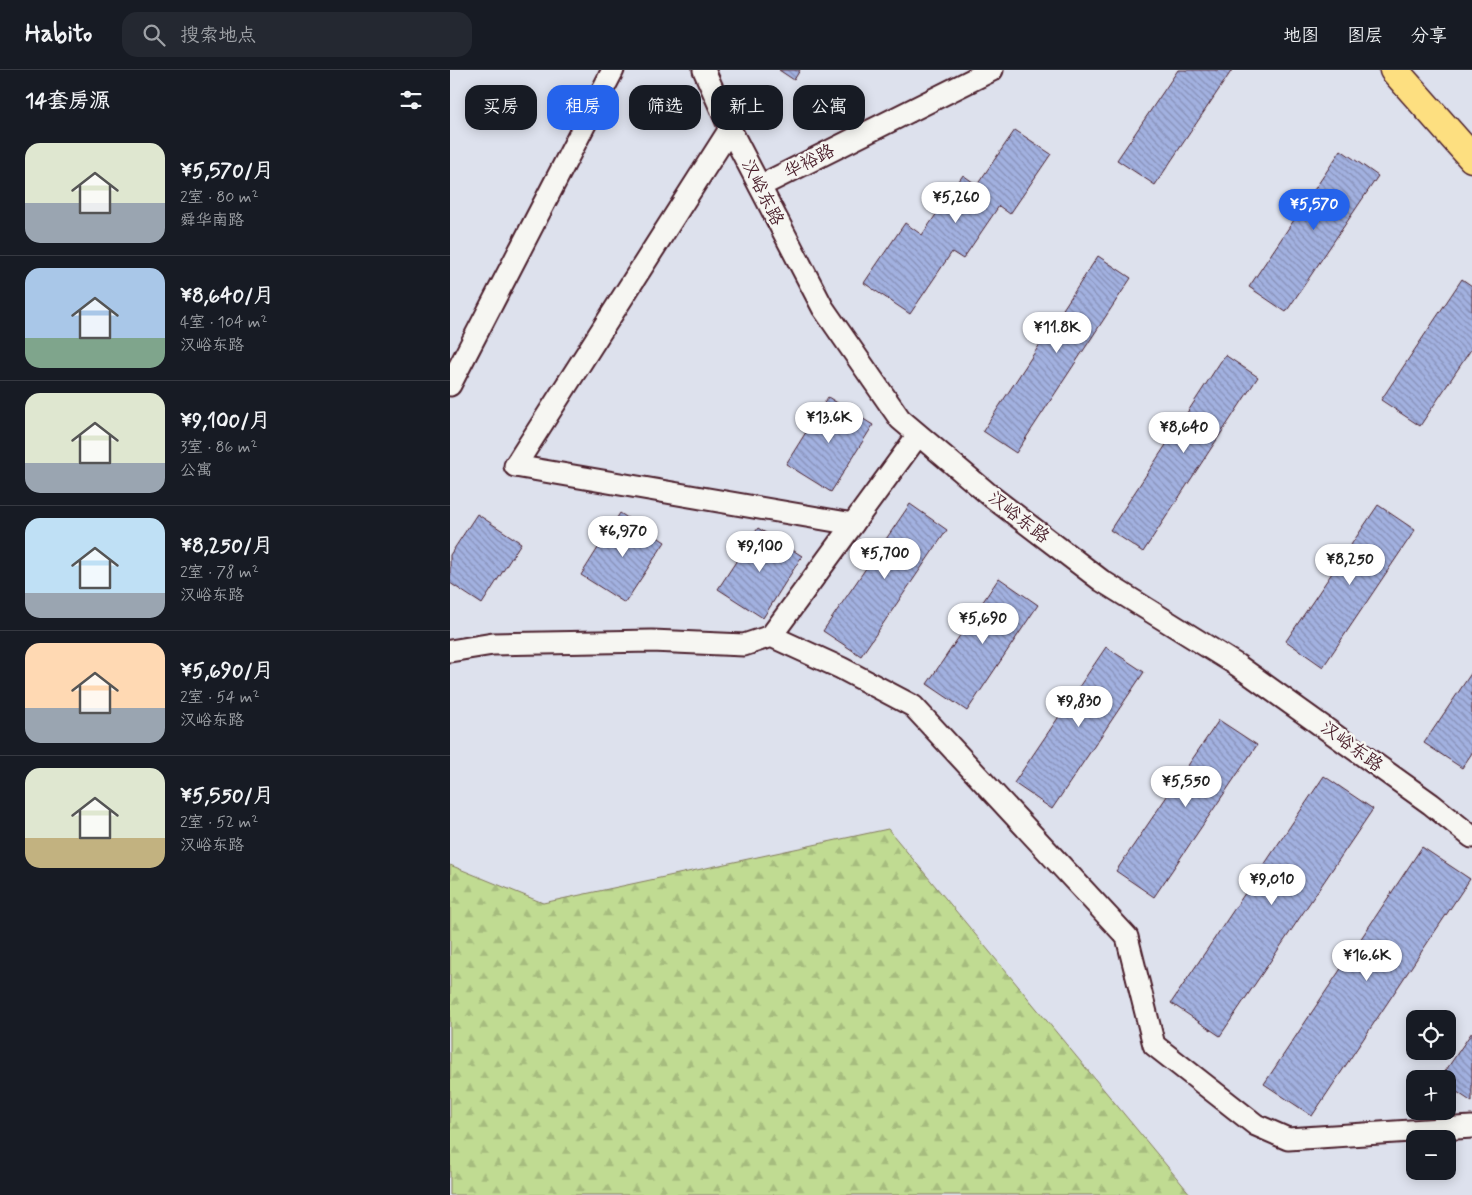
<!DOCTYPE html>
<html lang="zh">
<meta charset="utf-8">
<style>
body{margin:0;font-family:Mynerve,"LXGW WenKai TC",sans-serif;background:#242831;color:#f1f3f6;height:100vh;display:flex;flex-direction:column;font-size:19px;white-space:nowrap}
*{box-sizing:border-box;margin:0}
p{font-size:16px;color:#9ea1a6}
.icon{flex:none;width:28px;height:28px;fill:none;stroke:currentColor;stroke-width:2;stroke-linecap:round;stroke-linejoin:round}
.map{position:relative;flex:1;overflow:hidden}
.panel{display:flex;flex-direction:column;background:#171b24;width:450px}
.panel>*{flex:none}
.guide{position:absolute;left:15px;top:15px;width:475px;height:45px;display:flex;gap:10px}
.buttons{position:absolute;left:956px;top:940px;display:grid;gap:10px}
.buttons a{display:grid;place-items:center;width:50px;height:50px;border-radius:10px;background:#171b24;box-shadow:0 2px 12px #0003;font-size:25px}
.price{position:absolute;translate:-50% -42px;padding:0 11px;border-radius:18px;background:#fff;color:#222;font-size:16px;line-height:32px;filter:drop-shadow(0 1px 2px #0008)}
.price::after{content:'';position:absolute;left:50%;top:30px;width:15px;height:11px;margin-left:-8px;background:inherit;clip-path:polygon(0 0,100% 0,50% 100%)}
.price.current{background:#2563eb;color:#fff}
ul{padding:0;list-style:none}
li{display:flex;align-items:center;gap:15px;height:125px;padding:0 25px}
li+li{border-top:1px solid #363941}
li span{display:grid;place-items:center;flex:none;width:140px;height:100px;border-radius:15px;color:#555}
li>.icon{margin-inline-start:auto}
span .icon{width:60px;height:60px;fill:#fffc;stroke-width:1}
li b{font-size:21px}
h2{display:flex;justify-content:space-between;align-items:center;height:60px;padding:0 25px;font-size:21px}
.chip{padding:0 18px;border-radius:15px;background:#171b24;box-shadow:0 2px 12px #0003;font-size:18px;line-height:45px}
.chip.current{background:#2563eb;color:#fff}
header{display:flex;align-items:center;gap:30px;box-sizing:border-box;height:70px;padding:0 25px;background:#171b24;border-bottom:1px solid #363941}
header strong{font-size:24px}
nav{display:flex;gap:28px;margin-inline-start:auto;font-size:18px}
.search{width:350px;height:45px;background:#242831;display:flex;align-items:center;gap:12px;box-sizing:border-box;padding:0 18px;border-radius:15px;color:#9ea1a6;font-size:19px}
main{display:flex;flex:1;min-height:0}
.map>svg:first-child{display:block}
.forest{fill:url(#forest-firs);stroke:#857d5e}
.building{fill:url(#building-back-hatch);stroke:#4a1f2b}
.lines{fill:none;stroke-linecap:round;stroke-linejoin:round}
.minor-casing{stroke:#4a1f2b;stroke-width:25}
.major-casing{stroke:#4a1f2b;stroke-width:31}
.minor{stroke:#f6f6f2;stroke-width:21}
.major{stroke:#fddf80;stroke-width:28}
.labels{text-anchor:middle;stroke-width:5;stroke-linejoin:round;paint-order:stroke}
.street-label{font-size:18px;fill:#4a1f2b;stroke:#f6f6f2}
</style>
<header>
<strong>Habito</strong>
<div class="search"><svg class="icon" aria-label="search" viewBox="0 0 24 24"><circle cx="10" cy="10" r="6"/><path d="M15 15l6 6"/></svg>搜索地点</div>
<nav><a>地图</a><a>图层</a><a>分享</a></nav>
</header>
<main>
<section class="panel">
<h2>14套房源<svg class="icon" aria-label="filters" viewBox="0 0 24 24"><path d="M4 7h16M4 17h16"/><circle cx="9" cy="7" r="2"/><circle cx="15" cy="17" r="2"/></svg></h2>
<ul>
<li><span style="background:linear-gradient(#dfe7d0 60%,#9aa5b1 0)"><svg class="icon" aria-label="home" viewBox="0 0 24 24"><path d="M3 11l9-7 9 7M6 9v11h12V9"/></svg></span><div><b>¥5,570/月</b><p>2室 · 80 m²</p><p>舜华南路</p></div></li>
<li><span style="background:linear-gradient(#a9c7e8 70%,#7fa58c 0)"><svg class="icon" aria-label="home" viewBox="0 0 24 24"><path d="M3 11l9-7 9 7M6 9v11h12V9"/></svg></span><div><b>¥8,640/月</b><p>4室 · 104 m²</p><p>汉峪东路</p></div></li>
<li><span style="background:linear-gradient(#dfe7d0 70%,#9aa5b1 0)"><svg class="icon" aria-label="home" viewBox="0 0 24 24"><path d="M3 11l9-7 9 7M6 9v11h12V9"/></svg></span><div><b>¥9,100/月</b><p>3室 · 86 m²</p><p>公寓</p></div></li>
<li><span style="background:linear-gradient(#bfe0f5 75%,#9aa5b1 0)"><svg class="icon" aria-label="home" viewBox="0 0 24 24"><path d="M3 11l9-7 9 7M6 9v11h12V9"/></svg></span><div><b>¥8,250/月</b><p>2室 · 78 m²</p><p>汉峪东路</p></div></li>
<li><span style="background:linear-gradient(#ffd9b3 65%,#9aa5b1 0)"><svg class="icon" aria-label="home" viewBox="0 0 24 24"><path d="M3 11l9-7 9 7M6 9v11h12V9"/></svg></span><div><b>¥5,690/月</b><p>2室 · 54 m²</p><p>汉峪东路</p></div></li>
<li><span style="background:linear-gradient(#dfe7d0 70%,#c2b280 0)"><svg class="icon" aria-label="home" viewBox="0 0 24 24"><path d="M3 11l9-7 9 7M6 9v11h12V9"/></svg></span><div><b>¥5,550/月</b><p>2室 · 52 m²</p><p>汉峪东路</p></div></li>
</ul>
</section>
<div class="map">
<svg width="1022" height="1125" viewBox="0 0 1022 1125">
<defs>
<pattern id="forest-firs" width="22" height="20" patternUnits="userSpaceOnUse" patternTransform="scale(1.25)"><rect width="22" height="20" fill="#c0db92"/><path d="M5 1l3.5 6h-7zM16 11l3.5 6h-7z" fill="#a6bc7e"/></pattern>
<pattern id="building-back-hatch" width="6" height="6" patternUnits="userSpaceOnUse" patternTransform="scale(1.25)"><rect width="6" height="6" fill="#a2b1e0"/><path d="M-1 5l2 2M0 0l6 6M5-1l2 2" fill="none" stroke="#868fb6"/></pattern>
</defs>
<rect width="100%" height="100%" fill="#dde1ed"/>
<filter id="ink" filterUnits="userSpaceOnUse"><feTurbulence type="fractalNoise" baseFrequency=".02" numOctaves="2"/><feDisplacementMap in="SourceGraphic" scale="10" xChannelSelector="R" yChannelSelector="G"/><feConvolveMatrix kernelMatrix="1 2 1 2 8 2 1 2 1" color-interpolation-filters="sRGB"/></filter>
<g filter="url(#ink)">
<polygon class="forest" points="438,759 741,1125 0,1125 0,795 93,833"/>
<g class="building">
<polygon points="329,0 350,0 344,10"/>
<polygon points="728,0 782,0 705,115 667,90"/>
<polygon points="565,60 601,84 560,144 549,136 513,189 502,182 460,244 414,213 455,153 472,165 513,105 527,115"/>
<polygon points="891,80 928,106 836,242 799,217"/>
<polygon points="648,186 681,208 566,383 533,361"/>
<polygon points="1012,209 1022,216 1022,278 970,356 931,330"/>
<polygon points="775,285 808,307 693,482 660,460"/>
<polygon points="378,327 423,355 381,422 336,394"/>
<polygon points="460,434 497,460 411,586 373,561"/>
<polygon points="928,435 965,460 873,597 836,571"/>
<polygon points="170,443 215,472 175,533 131,505"/>
<polygon points="27,444 71,473 32,534 0,513 0,485"/>
<polygon points="308,458 352,486 313,548 268,519"/>
<polygon points="549,508 588,535 517,641 477,614"/>
<polygon points="656,577 694,602 602,739 564,713"/>
<polygon points="1022,602 1022,683 1012,698 974,673"/>
<polygon points="769,650 807,675 704,827 666,801"/>
<polygon points="874,706 923,739 770,966 721,933"/>
<polygon points="972,777 1020,809 862,1046 814,1014"/>
<polygon points="1022,962 1022,1032 998,1016 998,1009 990,1009"/>
</g>
<g class="lines">
<defs>
<g id="minor">
<polyline points="254,0 280,59 373,238 450,349 542,427 652,511 787,595 981,734 1022,767"/>
<polyline points="280,59 65,396 403,454"/>
<polyline points="310,116 542,0"/>
<polyline points="0,315 163,0"/>
<polyline points="321,566 391,598 463,636 677,867 704,975 806,1055 838,1069 1022,1057"/>
<polyline points="0,581 43,574 202,571 294,575 321,566 468,365"/>
</g>
<polyline id="major" points="944,0 1022,88"/>
</defs>
<use href="#minor" class="minor-casing"/>
<use href="#major" class="major-casing"/>
<use href="#minor" class="minor"/>
<use href="#major" class="major"/>
</g>
</g>
<g class="labels">
<g class="street-label">
<text transform="translate(359 91) rotate(-27)" y="6">华裕路</text>
<text transform="translate(313 122) rotate(63)" y="6">汉峪东路</text>
<text transform="translate(569 447) rotate(38)" y="6">汉峪东路</text>
<text transform="translate(902 676) rotate(36)" y="6">汉峪东路</text>
</g>
</g>
</svg>
<div class="buttons">
<a><svg class="icon" aria-label="locate" viewBox="0 0 24 24"><circle cx="12" cy="12" r="6"/><path d="M12 2v4M12 18v4M2 12h4M18 12h4"/></svg></a>
<a>+</a>
<a>−</a>
</div>
<b class="price" style="left:506px;top:154px">¥5,260</b>
<b class="price current" style="left:864px;top:161px">¥5,570</b>
<b class="price" style="left:607px;top:284px">¥11.8K</b>
<b class="price" style="left:379px;top:374px">¥13.6K</b>
<b class="price" style="left:734px;top:384px">¥8,640</b>
<b class="price" style="left:173px;top:488px">¥6,970</b>
<b class="price" style="left:310px;top:503px">¥9,100</b>
<b class="price" style="left:435px;top:510px">¥5,700</b>
<b class="price" style="left:900px;top:516px">¥8,250</b>
<b class="price" style="left:533px;top:575px">¥5,690</b>
<b class="price" style="left:629px;top:658px">¥9,830</b>
<b class="price" style="left:736px;top:738px">¥5,550</b>
<b class="price" style="left:822px;top:836px">¥9,010</b>
<b class="price" style="left:917px;top:912px">¥16.6K</b>
<div class="guide">
<a class="chip">买房</a>
<a class="chip current">租房</a>
<a class="chip">筛选</a>
<a class="chip">新上</a>
<a class="chip">公寓</a>
</div>
</div>
</main>
